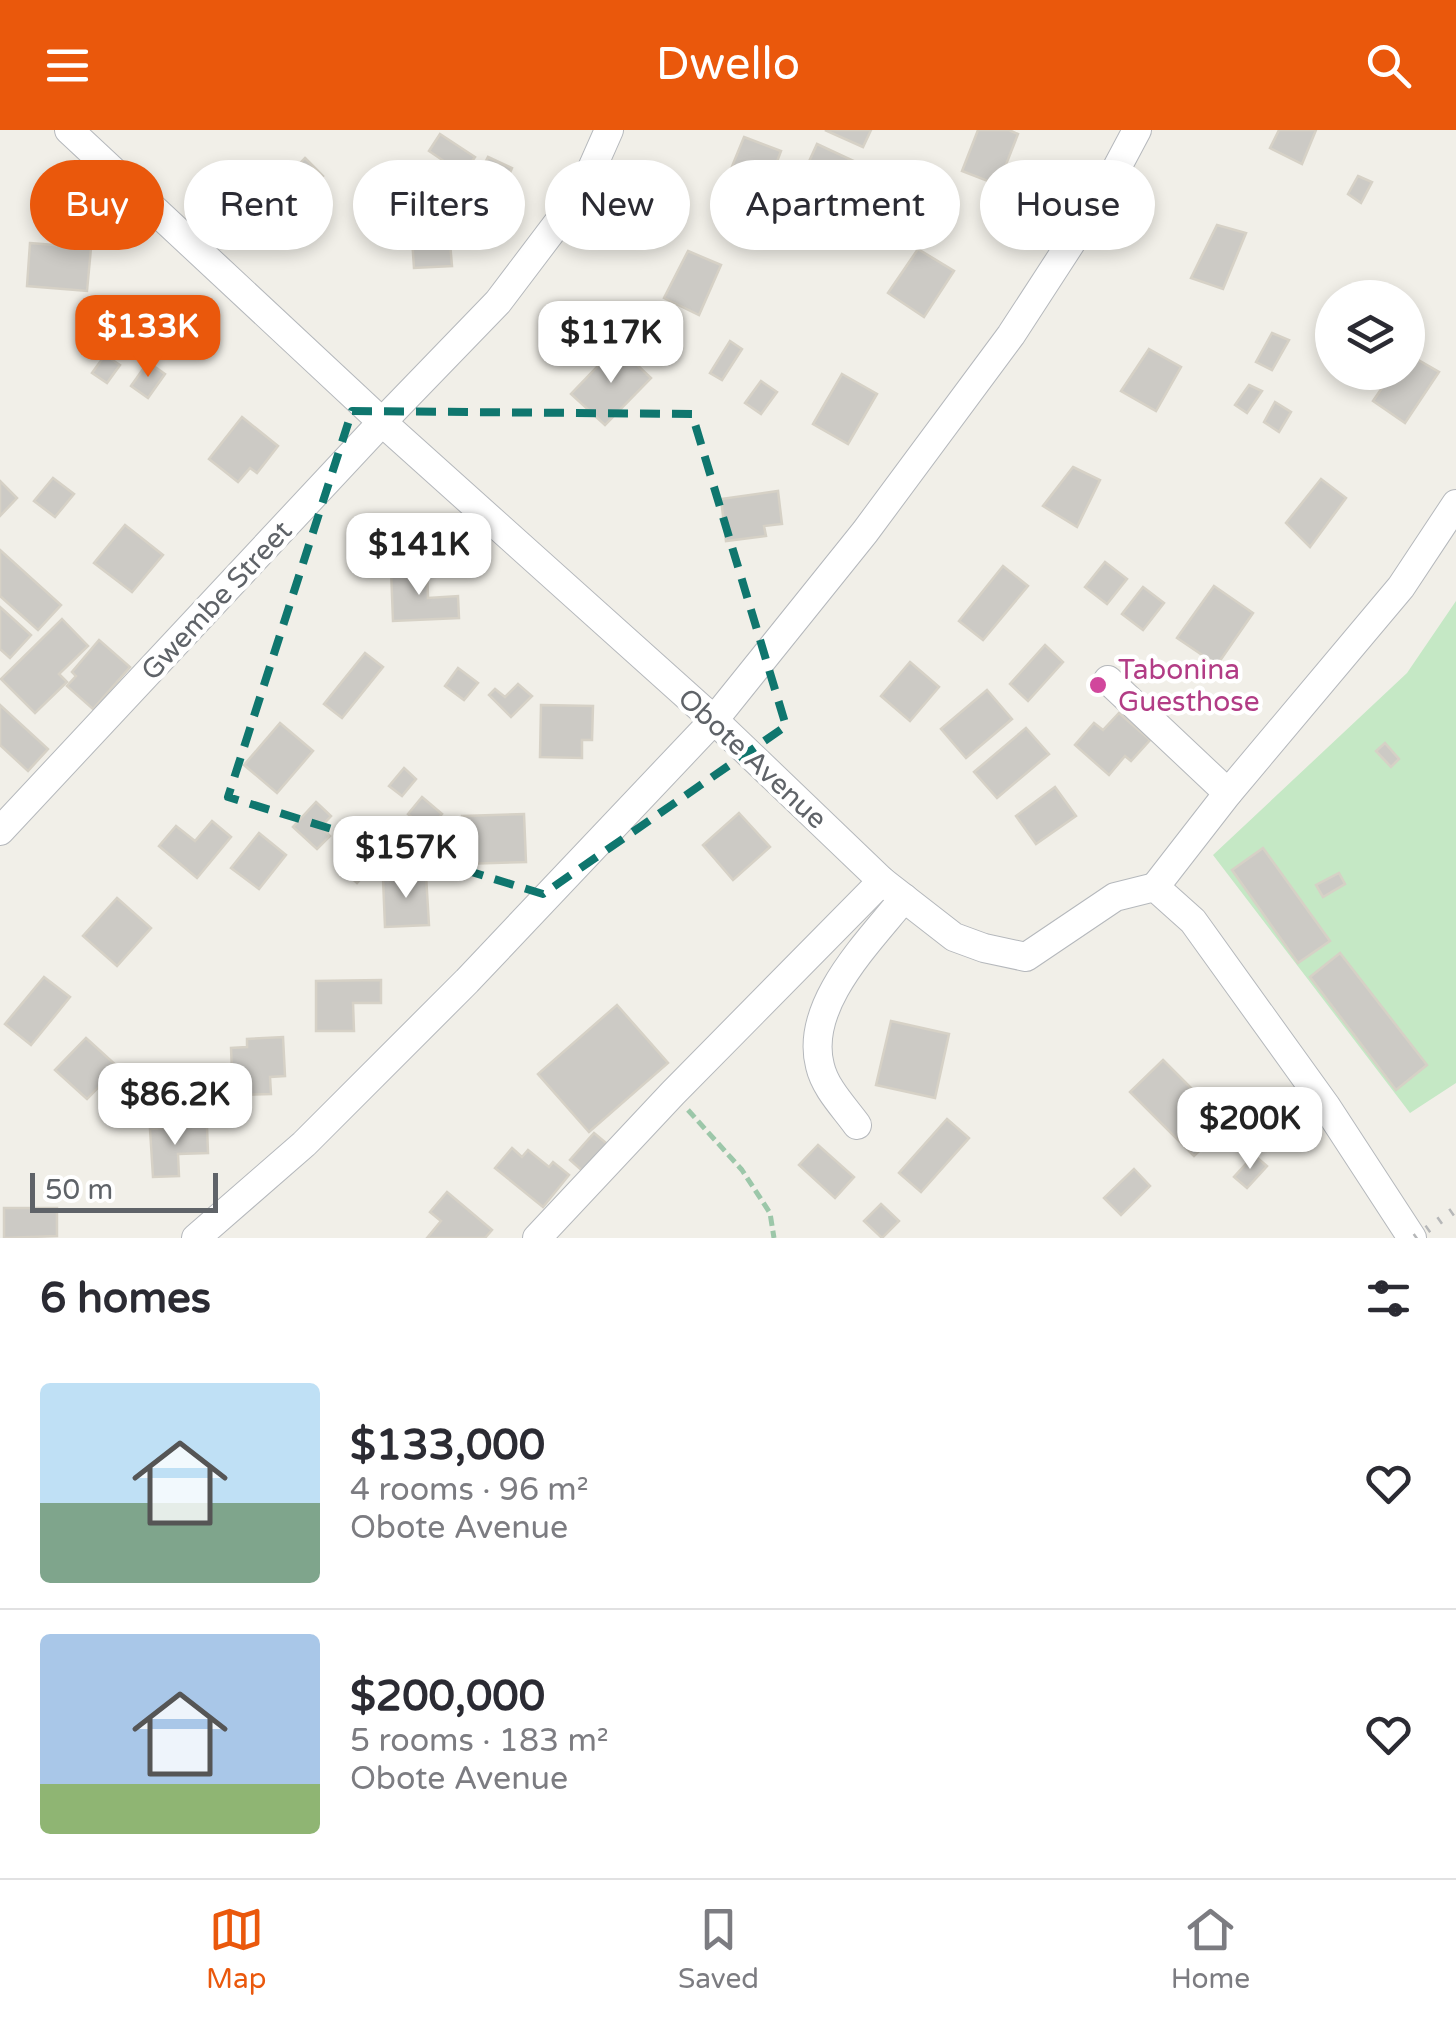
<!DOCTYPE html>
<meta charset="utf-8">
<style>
body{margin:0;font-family:"Varela Round",sans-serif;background:#f7f7f7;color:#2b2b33;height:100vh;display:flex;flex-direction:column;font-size:38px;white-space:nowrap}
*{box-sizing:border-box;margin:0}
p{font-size:32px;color:#7c7c81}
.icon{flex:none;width:55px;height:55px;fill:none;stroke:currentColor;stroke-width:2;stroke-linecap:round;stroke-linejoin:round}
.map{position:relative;height:1108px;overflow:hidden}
.drawer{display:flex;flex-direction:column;background:#fff;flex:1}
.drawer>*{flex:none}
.top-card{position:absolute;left:30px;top:30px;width:1398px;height:90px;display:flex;gap:20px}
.buttons{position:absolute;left:1315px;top:150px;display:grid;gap:20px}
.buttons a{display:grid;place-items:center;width:110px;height:110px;border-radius:50%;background:#fff;box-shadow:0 5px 15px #0003;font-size:50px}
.scale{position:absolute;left:30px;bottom:25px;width:188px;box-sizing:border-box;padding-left:10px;border:5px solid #5f6368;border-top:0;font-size:28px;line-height:35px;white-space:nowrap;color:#5f6368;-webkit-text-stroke:8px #fff;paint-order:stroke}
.price{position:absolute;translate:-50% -85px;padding:0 22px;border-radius:20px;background:#fff;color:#222;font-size:32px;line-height:65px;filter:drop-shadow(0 2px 5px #0008)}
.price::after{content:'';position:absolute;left:50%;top:60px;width:30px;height:22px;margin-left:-15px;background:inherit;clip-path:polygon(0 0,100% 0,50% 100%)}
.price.current{background:#ea580c;color:#fff}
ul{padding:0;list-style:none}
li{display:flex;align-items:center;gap:30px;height:250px;padding:0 40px}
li+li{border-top:2px solid #e1e1e2}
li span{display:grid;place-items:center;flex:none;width:280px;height:200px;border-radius:10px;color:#555}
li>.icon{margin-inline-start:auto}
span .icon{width:120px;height:120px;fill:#fffc;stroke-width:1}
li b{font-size:42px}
h2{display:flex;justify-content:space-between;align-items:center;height:120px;padding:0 40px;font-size:42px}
.chip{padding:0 35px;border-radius:45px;background:#fff;box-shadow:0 5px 15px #0003;font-size:35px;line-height:90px}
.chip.current{background:#ea580c;color:#fff}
header{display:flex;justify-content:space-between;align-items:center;height:130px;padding:0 40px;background:#ea580c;color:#fff;font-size:45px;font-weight:600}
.menu{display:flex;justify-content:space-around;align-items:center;height:140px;border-top:2px solid #e1e1e2;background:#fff;font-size:28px;color:#7c7c81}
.menu a{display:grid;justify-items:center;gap:5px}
.menu .current{color:#ea580c}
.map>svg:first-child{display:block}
.green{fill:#c5e8c5}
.building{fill:#cccac5;stroke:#d6d1c6;stroke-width:2.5}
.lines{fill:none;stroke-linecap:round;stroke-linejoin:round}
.minor-casing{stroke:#b5b8bc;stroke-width:30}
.path{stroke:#9cc7a9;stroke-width:5;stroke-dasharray:10 5;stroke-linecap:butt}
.minor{stroke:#fff;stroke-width:28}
.rail{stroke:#b6b7b8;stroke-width:8;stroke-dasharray:2.5 12;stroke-linecap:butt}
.marked{fill:none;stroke:#0f766e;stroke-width:8;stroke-dasharray:20 12;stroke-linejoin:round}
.hotel-dot{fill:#d1479c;stroke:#fff;stroke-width:4}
.labels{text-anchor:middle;stroke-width:9;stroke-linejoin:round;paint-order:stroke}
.street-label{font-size:28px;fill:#5f6368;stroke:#fff}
.hotel-label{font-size:28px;fill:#b23c85;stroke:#fff;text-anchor:start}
</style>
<header><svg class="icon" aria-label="menu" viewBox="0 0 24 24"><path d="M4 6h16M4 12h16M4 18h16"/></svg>Dwello<svg class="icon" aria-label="search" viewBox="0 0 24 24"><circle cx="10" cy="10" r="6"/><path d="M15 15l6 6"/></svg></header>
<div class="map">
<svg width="1456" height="1108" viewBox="0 0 1456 1108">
<rect width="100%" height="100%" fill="#f1efe8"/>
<polygon class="green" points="1456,471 1456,953 1410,983 1213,725 1407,543"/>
<g class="building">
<polygon points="825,0 871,0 863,17"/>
<polygon points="978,0 1009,0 1018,4 998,55 962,41"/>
<polygon points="1279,0 1316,0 1302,34 1270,18"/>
<polygon points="440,4 475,27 463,44 429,21"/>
<polygon points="744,7 781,21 762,71 724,56"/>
<polygon points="817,14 856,32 840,65 802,47"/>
<polygon points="488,27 512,38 503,58 478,47"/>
<polygon points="305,28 323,46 306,64 288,46"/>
<polygon points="1358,46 1372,52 1361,73 1348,64"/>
<polygon points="447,77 452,136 414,138 410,79"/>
<polygon points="1217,95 1246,103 1223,159 1191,148"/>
<polygon points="30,113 91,118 87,161 27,156"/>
<polygon points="918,119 954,141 924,187 888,163"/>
<polygon points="688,121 721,135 699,185 664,168"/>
<polygon points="1272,203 1289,210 1272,240 1256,232"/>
<polygon points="730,211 742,219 722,250 710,243"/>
<polygon points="617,216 651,248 605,295 571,264"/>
<polygon points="1149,219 1181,237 1156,281 1121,261"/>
<polygon points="1408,224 1439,242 1405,293 1373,271 1393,242 1408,242"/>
<polygon points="105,225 120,235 107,253 92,243"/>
<polygon points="148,232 165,244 148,268 131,256"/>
<polygon points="842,244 877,264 848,314 813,294"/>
<polygon points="761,251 777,262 761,284 745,273"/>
<polygon points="1249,255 1262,261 1247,283 1235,275"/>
<polygon points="1275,272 1291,282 1279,302 1264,292"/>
<polygon points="242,287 278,316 257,343 250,338 238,352 209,329"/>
<polygon points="1073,337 1100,350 1077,397 1043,376"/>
<polygon points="53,348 74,364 55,387 34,371"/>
<polygon points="1321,349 1346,368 1310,417 1286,393"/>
<polygon points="0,351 17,368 0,386"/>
<polygon points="778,361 782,394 764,396 766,406 726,411 721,369"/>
<polygon points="125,395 163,425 132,462 94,433"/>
<polygon points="0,420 61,475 38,500 0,466"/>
<polygon points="1105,432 1127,449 1107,474 1085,457"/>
<polygon points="1003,436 1028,456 983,510 959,491"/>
<polygon points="427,437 428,468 458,466 459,488 393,491 391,439"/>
<polygon points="1214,456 1253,483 1217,535 1177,508"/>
<polygon points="1143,457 1164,473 1143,500 1122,484"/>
<polygon points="0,477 31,505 10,528 0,519"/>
<polygon points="62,489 88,516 59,544 67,552 35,583 1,549"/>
<polygon points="99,510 130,537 93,579 67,556 76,546 72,542"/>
<polygon points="1045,515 1063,532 1028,571 1010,554"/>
<polygon points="365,523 383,537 342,588 324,574"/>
<polygon points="910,532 939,557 910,591 881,566"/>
<polygon points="458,538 478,553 464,570 445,556"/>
<polygon points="518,554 532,566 511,587 489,565 495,559 505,567"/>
<polygon points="987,560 1012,589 966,628 941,599"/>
<polygon points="0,575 48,619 28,641 0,615"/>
<polygon points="541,575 593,576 592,610 582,610 582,628 540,627"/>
<polygon points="1119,583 1150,610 1131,631 1125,626 1109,645 1075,615 1094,593 1103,600"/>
<polygon points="280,593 313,621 277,663 244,635"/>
<polygon points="1026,598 1049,624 997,668 974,642"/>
<polygon points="1385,613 1399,629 1391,637 1376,621"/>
<polygon points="404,638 416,649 402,666 389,656"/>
<polygon points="1055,657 1076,686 1036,714 1016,686"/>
<polygon points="422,667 442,684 428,701 408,684"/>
<polygon points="316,672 331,686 321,697 330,706 317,719 293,697"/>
<polygon points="739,683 770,717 733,750 703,715"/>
<polygon points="524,684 526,732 463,734 462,686"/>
<polygon points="212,691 231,707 197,748 159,716 176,696 195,711"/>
<polygon points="259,703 286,725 259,759 231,738"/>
<polygon points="359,714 378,730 357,753 339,737"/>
<polygon points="1263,718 1330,811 1298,833 1232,740"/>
<polygon points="1339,743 1345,754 1323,767 1316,755"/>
<polygon points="426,745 429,795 385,797 383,748"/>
<polygon points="117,768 151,798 117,836 83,806"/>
<polygon points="1340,823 1427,935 1396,960 1310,847"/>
<polygon points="44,847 70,867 31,915 5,894"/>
<polygon points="381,850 381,873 353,873 354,901 316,901 316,851"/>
<polygon points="617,875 668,933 589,1002 538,944"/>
<polygon points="891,891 949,904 935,968 876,955"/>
<polygon points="283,907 285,946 270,947 271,964 233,965 231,918 247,917 247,909"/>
<polygon points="86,908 118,937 87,969 55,940"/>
<polygon points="1163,930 1227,994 1194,1026 1130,962"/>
<polygon points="155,947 169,961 146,984 123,961 134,950 143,959"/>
<polygon points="947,989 969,1008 921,1062 899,1043"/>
<polygon points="207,996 208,1023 178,1024 179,1046 153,1047 150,999"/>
<polygon points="594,1003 611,1017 586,1044 570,1030"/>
<polygon points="818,1015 854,1047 835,1068 799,1035"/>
<polygon points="512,1018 522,1027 528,1020 549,1037 553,1032 569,1045 543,1077 495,1038"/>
<polygon points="1254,1025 1267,1036 1247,1058 1234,1047"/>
<polygon points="1134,1039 1150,1056 1121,1085 1104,1068"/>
<polygon points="447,1062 492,1100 485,1108 427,1108 441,1091 430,1082"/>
<polygon points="881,1074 899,1091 882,1108 864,1091"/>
<polygon points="4,1078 57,1078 57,1106 4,1108"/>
</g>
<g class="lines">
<defs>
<g id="minor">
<polyline points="69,0 382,292 714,590 882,751 954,807 984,818 1026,827 1115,767 1155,757 1193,791 1326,976 1412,1108"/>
<polyline points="1108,550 1228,663"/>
<polyline points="0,701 382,292 498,172 582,61 609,0"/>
<polyline points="1155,757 1228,663 1401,457 1456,374"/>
<path d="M857,995C844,977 825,958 820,936C804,875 869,812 904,768"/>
<polyline points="196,1108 304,1014 467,851 714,590 865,402 1011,205 1104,62 1137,0"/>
<polyline points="537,1108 673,963 882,751"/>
</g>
</defs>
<use href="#minor" class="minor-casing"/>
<polyline class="path" points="688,980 742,1040 770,1083 774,1108"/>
<use href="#minor" class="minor"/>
<polyline class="rail" points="1415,1108 1456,1079"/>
</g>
<path class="marked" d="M352,281L692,284L786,596L543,764L228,667Z"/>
<circle class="hotel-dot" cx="1098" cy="555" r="10"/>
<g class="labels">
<g class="street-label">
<text transform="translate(216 470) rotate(-47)" y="10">Gwembe Street</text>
<text transform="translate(753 628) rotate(43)" y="10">Obote Avenue</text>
</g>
<g class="hotel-label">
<text x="1118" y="549">Tabonina<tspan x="1118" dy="32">Guesthose</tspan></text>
</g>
</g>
</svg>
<div class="buttons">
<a><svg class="icon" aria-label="layers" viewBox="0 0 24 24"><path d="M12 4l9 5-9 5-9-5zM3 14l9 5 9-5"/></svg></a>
</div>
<div class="scale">50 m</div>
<b class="price current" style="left:148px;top:250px">$133K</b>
<b class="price" style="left:611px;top:256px">$117K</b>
<b class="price" style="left:419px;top:468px">$141K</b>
<b class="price" style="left:406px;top:771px">$157K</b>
<b class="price" style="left:175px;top:1018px">$86.2K</b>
<b class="price" style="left:1250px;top:1042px">$200K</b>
<div class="top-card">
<a class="chip current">Buy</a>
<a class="chip">Rent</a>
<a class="chip">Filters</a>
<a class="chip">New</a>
<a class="chip">Apartment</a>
<a class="chip">House</a>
</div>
</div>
<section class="drawer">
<h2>6 homes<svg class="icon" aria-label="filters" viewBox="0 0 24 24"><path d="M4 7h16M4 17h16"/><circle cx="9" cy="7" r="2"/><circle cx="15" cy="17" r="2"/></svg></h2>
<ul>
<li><span style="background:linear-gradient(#bfe0f5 60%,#7fa58c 0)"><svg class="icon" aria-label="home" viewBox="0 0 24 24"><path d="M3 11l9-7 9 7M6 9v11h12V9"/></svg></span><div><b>$133,000</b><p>4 rooms · 96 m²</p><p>Obote Avenue</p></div><svg class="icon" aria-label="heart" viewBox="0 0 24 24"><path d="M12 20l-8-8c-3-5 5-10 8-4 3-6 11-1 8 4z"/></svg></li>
<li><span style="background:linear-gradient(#a9c7e8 75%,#8fb573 0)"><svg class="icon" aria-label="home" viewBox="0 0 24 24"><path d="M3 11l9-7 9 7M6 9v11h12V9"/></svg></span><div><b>$200,000</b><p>5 rooms · 183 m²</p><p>Obote Avenue</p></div><svg class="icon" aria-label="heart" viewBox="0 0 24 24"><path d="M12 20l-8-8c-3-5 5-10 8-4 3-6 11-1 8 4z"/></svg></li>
</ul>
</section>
<nav class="menu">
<a class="current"><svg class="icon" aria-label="map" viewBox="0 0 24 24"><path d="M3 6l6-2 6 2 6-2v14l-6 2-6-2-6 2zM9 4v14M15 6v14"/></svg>Map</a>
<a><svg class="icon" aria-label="saved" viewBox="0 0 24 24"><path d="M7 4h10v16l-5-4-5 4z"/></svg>Saved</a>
<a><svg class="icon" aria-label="home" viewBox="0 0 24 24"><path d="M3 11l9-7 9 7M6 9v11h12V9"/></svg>Home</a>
</nav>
